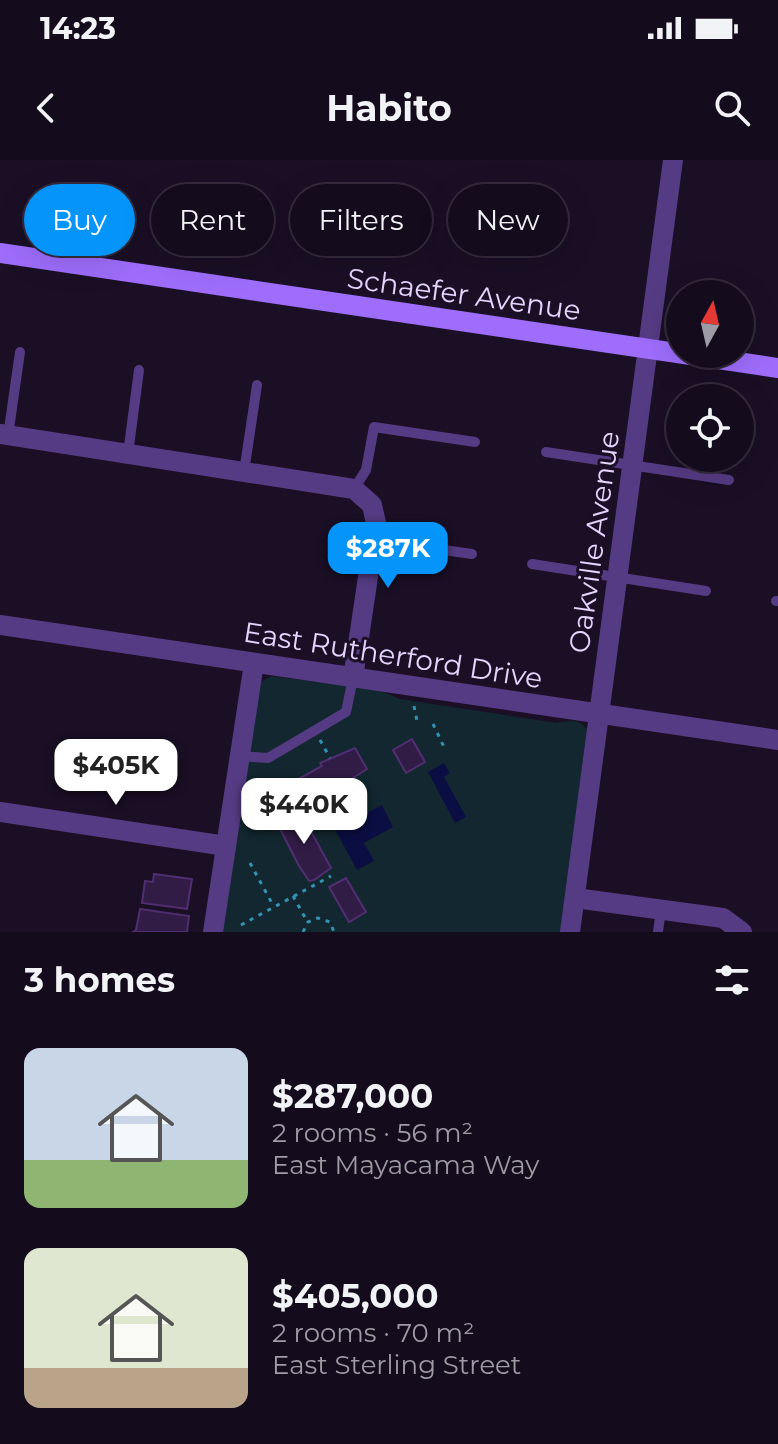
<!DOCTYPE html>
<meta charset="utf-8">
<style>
body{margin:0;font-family:Montserrat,sans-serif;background:#1d1425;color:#f1f3f6;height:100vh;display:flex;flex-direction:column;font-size:30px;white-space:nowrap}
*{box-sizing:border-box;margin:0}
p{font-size:26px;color:#9d9ba3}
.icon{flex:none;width:44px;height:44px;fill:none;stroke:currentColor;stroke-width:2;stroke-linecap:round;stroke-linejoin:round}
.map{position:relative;height:772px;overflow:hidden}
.drawer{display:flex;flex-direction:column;background:#140b1c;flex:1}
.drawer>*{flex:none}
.guide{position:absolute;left:24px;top:24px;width:730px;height:72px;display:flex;gap:16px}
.needle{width:52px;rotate:8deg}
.tools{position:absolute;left:666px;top:120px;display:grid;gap:16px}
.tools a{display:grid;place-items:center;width:88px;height:88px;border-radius:50%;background:#140b1c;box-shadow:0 8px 32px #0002,0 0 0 2px #332b3b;font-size:40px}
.price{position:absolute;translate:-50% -68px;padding:0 18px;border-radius:16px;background:#fff;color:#222;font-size:26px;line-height:52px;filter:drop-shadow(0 2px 4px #0008)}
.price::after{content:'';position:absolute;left:50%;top:48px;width:24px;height:18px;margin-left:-12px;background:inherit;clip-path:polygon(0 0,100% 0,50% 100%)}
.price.active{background:#0594f9;color:#fff}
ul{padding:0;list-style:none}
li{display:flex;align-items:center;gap:24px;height:200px;padding:0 24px}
li span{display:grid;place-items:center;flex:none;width:224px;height:160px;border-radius:16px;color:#555}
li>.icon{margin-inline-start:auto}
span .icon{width:96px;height:96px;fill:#fffc;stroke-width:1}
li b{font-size:34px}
h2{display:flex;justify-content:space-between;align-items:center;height:96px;padding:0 24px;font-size:34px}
.chip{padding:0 28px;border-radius:36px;background:#140b1c;box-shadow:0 8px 32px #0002,0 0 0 2px #332b3b;font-size:28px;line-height:72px}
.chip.active{background:#0594f9;color:#fff}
.status{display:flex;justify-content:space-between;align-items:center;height:56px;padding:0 40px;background:#140b1c;direction:ltr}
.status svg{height:22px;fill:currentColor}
header{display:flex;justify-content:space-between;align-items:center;height:104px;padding:0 24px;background:#140b1c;font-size:36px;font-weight:700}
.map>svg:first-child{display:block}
.green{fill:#12272f}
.water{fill:#0b0e42}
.building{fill:#311c46;stroke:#512e71;stroke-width:2}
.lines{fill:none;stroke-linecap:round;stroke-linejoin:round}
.path{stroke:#3293b4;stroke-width:3;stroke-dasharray:4 6;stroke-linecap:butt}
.service{stroke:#553b83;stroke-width:10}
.minor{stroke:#553b83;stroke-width:20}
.secondary{stroke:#9e6dfc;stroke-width:20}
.labels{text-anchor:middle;stroke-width:6;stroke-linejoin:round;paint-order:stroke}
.street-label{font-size:28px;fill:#e6d4fe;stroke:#1a0f25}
</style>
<div class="status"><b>14:23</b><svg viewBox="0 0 49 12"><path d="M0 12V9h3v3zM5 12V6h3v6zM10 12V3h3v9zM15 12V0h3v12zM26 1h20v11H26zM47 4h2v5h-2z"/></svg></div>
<header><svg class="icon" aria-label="back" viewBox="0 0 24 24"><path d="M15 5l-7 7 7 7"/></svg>Habito<svg class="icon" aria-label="search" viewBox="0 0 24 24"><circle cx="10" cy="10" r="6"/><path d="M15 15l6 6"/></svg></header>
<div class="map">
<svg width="778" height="772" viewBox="0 0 778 772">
<rect width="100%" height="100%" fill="#1a0f25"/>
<path class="green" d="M271,516L379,530L400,539L557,563C571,560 580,559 589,572L562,772H219L259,523Z"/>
<g class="water">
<polygon points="444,603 450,613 444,617 466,657 455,663 428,612"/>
<polygon points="382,645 393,667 364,683 374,701 357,710 332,664 349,655 352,661"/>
</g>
<g class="building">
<polygon points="412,579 425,602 406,613 393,590"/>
<polygon points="355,588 367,609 334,630 338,638 316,649 311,639 304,643 293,622 322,606 320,603"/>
<polygon points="289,651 292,655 300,651 331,708 314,720 309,721 299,706 277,663 283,660 281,656"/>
<polygon points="154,714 192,719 187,749 142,743 145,721 153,722"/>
<polygon points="346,718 366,752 349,762 329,727"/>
<polygon points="140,749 189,756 187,772 133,772 136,770"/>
</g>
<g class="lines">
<g class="path">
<polyline points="414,546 417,561"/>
<polyline points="433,564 445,589"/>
<polyline points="320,580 330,598"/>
<polyline points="250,703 274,747"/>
<polyline points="293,736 307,761"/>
<polyline points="241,765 331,716"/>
<polyline points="303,772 308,762 318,758 330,762 334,772"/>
</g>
<g class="service">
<polyline points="8,276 20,192"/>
<polyline points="546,292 729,320"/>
<polyline points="128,294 139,210"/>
<polyline points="244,312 257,225"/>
<polyline points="354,329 366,310 374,267 475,282"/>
<polyline points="374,380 472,394"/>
<polyline points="532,404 706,431"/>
<polyline points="776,441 778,441"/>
<polyline points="240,596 268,598 346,552 353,518"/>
<polyline points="658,772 661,750"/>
</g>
<g class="minor">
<polyline points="0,274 354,329 372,345 376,363 353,518"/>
<polyline points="0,465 778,580"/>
<polyline points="0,652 226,686"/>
<polyline points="575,738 723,758 742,772"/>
<polyline points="213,772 254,503"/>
<polyline points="570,772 673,0"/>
</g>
<polyline class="secondary" points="0,93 778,208"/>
</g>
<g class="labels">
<g class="street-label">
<text transform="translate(464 134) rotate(8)" y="10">Schaefer Avenue</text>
<text transform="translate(594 382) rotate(-82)" y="10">Oakville Avenue</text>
<text transform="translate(393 495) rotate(9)" y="10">East Rutherford Drive</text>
</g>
</g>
</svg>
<div class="tools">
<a><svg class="needle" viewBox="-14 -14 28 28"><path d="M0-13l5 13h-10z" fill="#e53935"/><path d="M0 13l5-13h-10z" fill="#9d9ba3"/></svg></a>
<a><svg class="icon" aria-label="locate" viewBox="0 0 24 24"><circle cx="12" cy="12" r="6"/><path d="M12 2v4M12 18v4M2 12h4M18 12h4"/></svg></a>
</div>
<b class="price active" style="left:388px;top:430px">$287K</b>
<b class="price" style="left:116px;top:647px">$405K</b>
<b class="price" style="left:304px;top:686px">$440K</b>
<div class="guide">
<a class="chip active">Buy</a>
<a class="chip">Rent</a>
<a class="chip">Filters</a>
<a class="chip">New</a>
</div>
</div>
<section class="drawer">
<h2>3 homes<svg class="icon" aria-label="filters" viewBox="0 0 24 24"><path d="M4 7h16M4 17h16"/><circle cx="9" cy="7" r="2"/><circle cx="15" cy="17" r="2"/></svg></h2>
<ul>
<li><span style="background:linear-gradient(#c9d6e8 70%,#8fb573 0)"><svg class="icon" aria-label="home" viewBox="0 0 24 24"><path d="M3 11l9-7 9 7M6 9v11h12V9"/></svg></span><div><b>$287,000</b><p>2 rooms · 56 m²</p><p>East Mayacama Way</p></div></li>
<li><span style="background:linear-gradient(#dfe7d0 75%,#b9a48a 0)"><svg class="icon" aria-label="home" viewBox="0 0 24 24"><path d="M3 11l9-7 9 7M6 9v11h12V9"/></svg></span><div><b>$405,000</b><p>2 rooms · 70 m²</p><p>East Sterling Street</p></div></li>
</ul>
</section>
